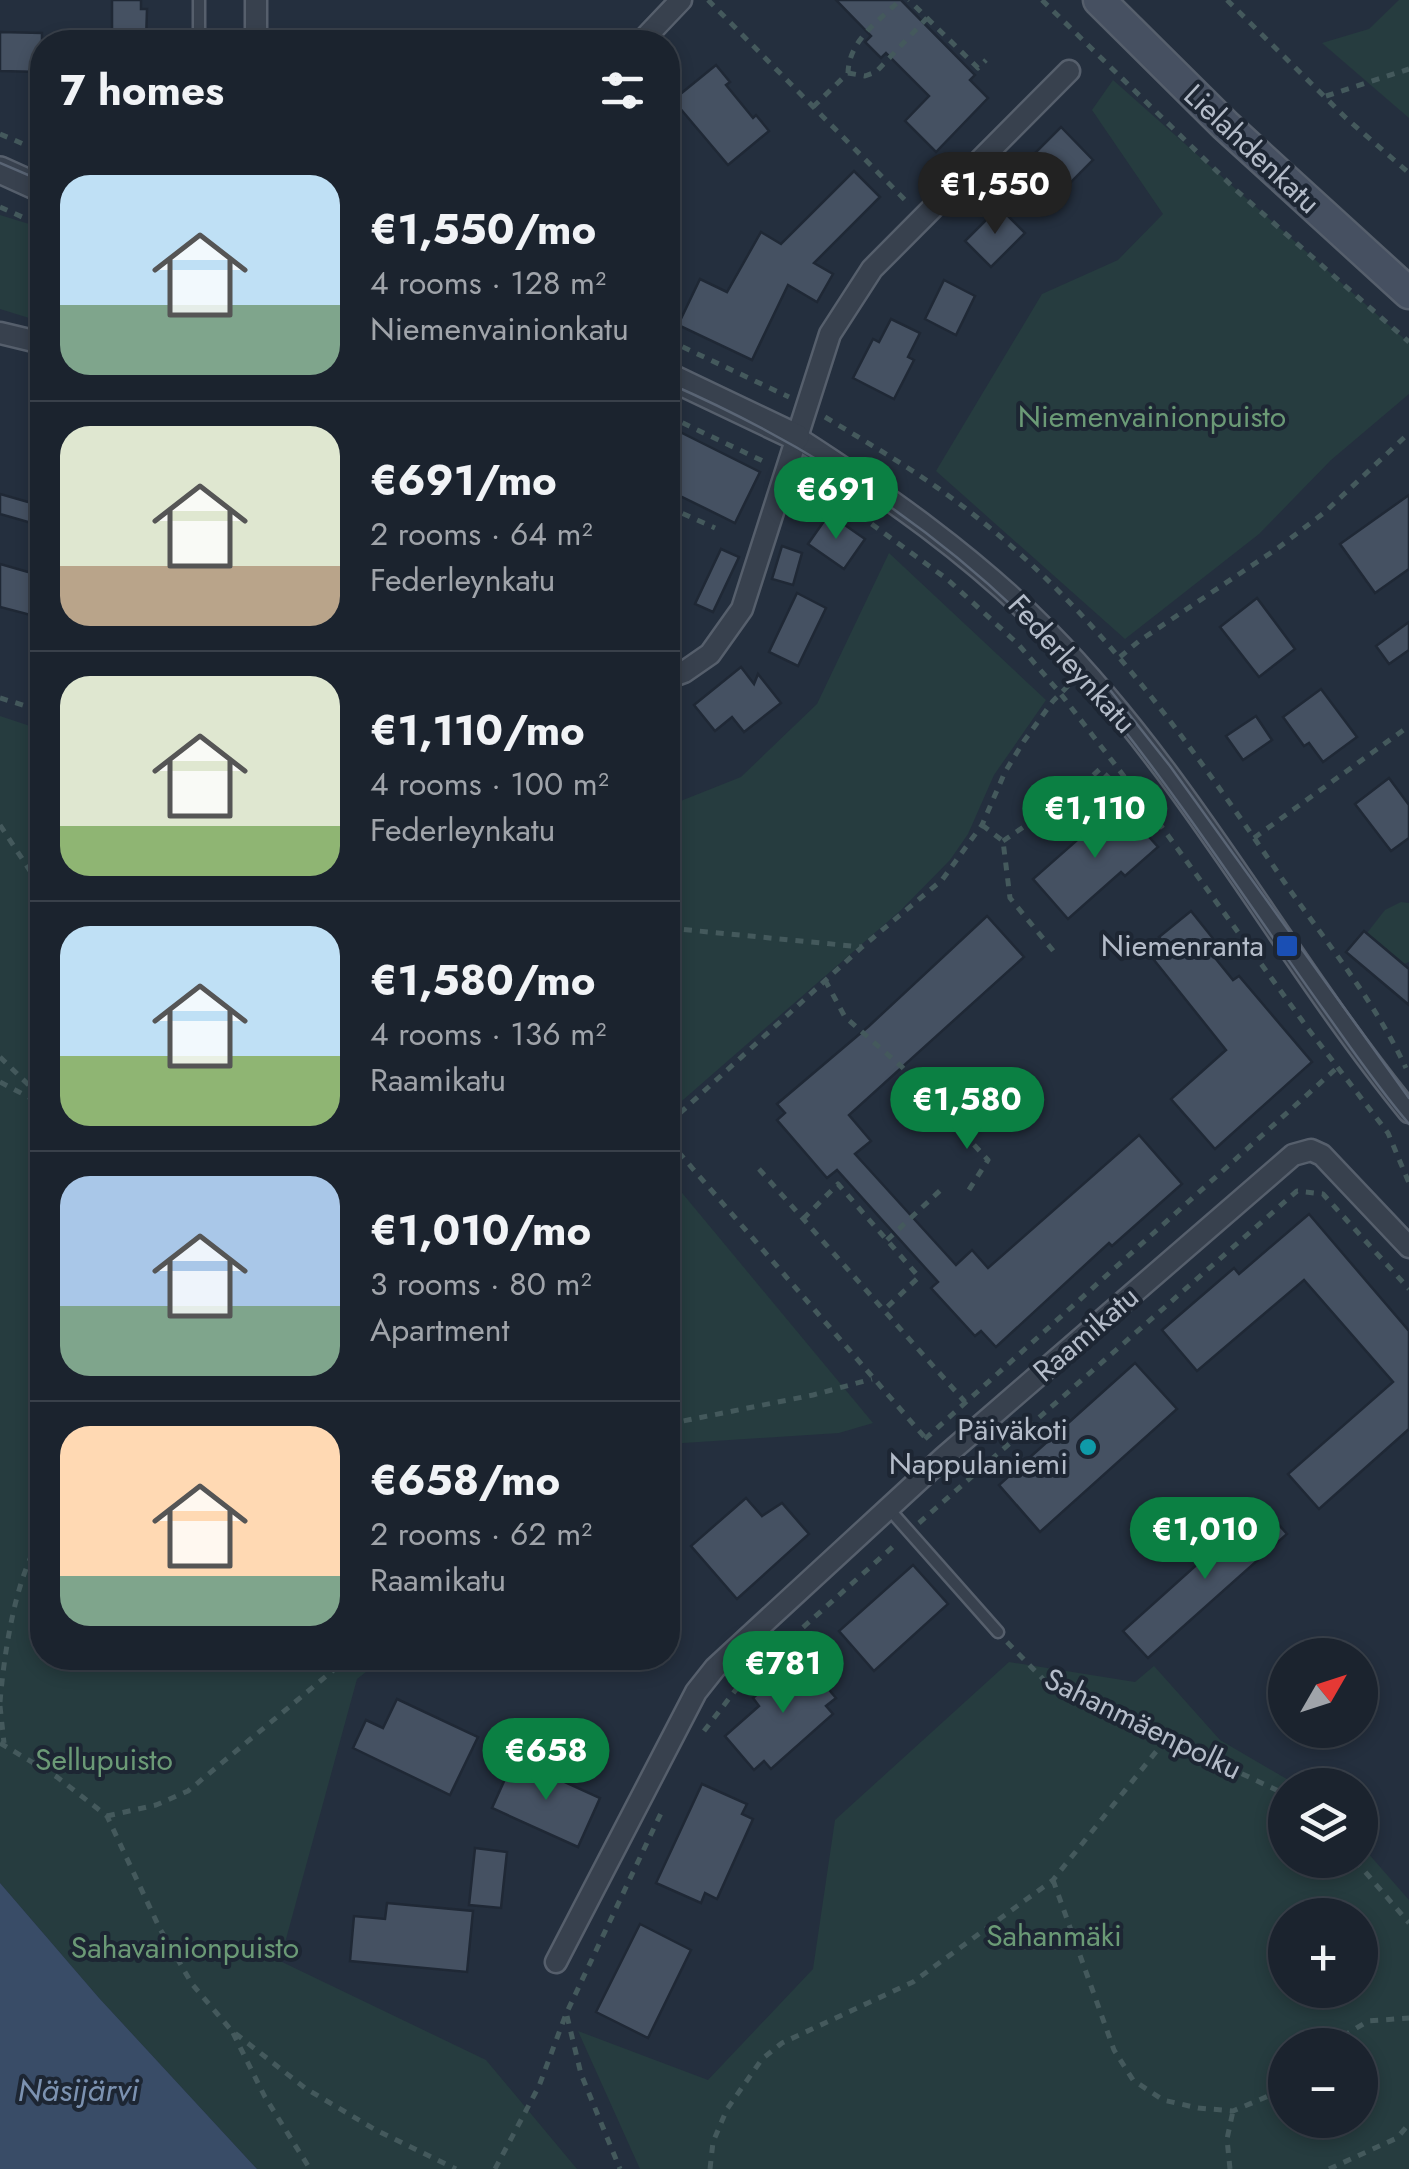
<!DOCTYPE html>
<meta charset="utf-8">
<style>
body{margin:0;font-family:Jost,sans-serif;background:#242b36;color:#f1f3f6;height:100vh;display:flex;flex-direction:column;font-size:38px;white-space:nowrap}
*{box-sizing:border-box;margin:0}
p{font-size:32px;color:#a0a4aa}
.icon{flex:none;width:55px;height:55px;fill:none;stroke:currentColor;stroke-width:2;stroke-linecap:round;stroke-linejoin:round}
.map{position:relative;flex:1;overflow:hidden}
.sheet{position:absolute;left:30px;top:30px;width:650px;height:1640px;display:flex;flex-direction:column;background:#1b232e;border-radius:40px;box-shadow:0 5px 15px #0003,0 0 0 2px #39404a}
.sheet>*{flex:none}
.needle{width:65px;rotate:51deg}
.tools{position:absolute;left:1268px;top:1638px;display:grid;gap:20px}
.tools a{display:grid;place-items:center;width:110px;height:110px;border-radius:50%;background:#1b232e;box-shadow:0 5px 15px #0003,0 0 0 2px #39404a;font-size:50px}
.price{position:absolute;translate:-50% -85px;padding:0 22px;border-radius:35px;background:#0b8043;color:#fff;font-size:32px;line-height:65px;filter:drop-shadow(0 2px 5px #0008)}
.price::after{content:'';position:absolute;left:50%;top:60px;width:30px;height:22px;margin-left:-15px;background:inherit;clip-path:polygon(0 0,100% 0,50% 100%)}
.price.selected{background:#222;color:#fff}
ul{padding:0;list-style:none}
li{display:flex;align-items:center;gap:30px;height:250px;padding:0 30px}
li+li{border-top:2px solid #39404a}
li span{display:grid;place-items:center;flex:none;width:280px;height:200px;border-radius:30px;color:#555}
li>.icon{margin-inline-start:auto}
span .icon{width:120px;height:120px;fill:#fffc;stroke-width:1}
li b{font-size:42px}
h2{display:flex;justify-content:space-between;align-items:center;height:120px;padding:0 30px;font-size:42px}
.map>svg:first-child{display:block}
.green{fill:#263c3f;fill-rule:evenodd}
.water{fill:#394c67}
.building{fill:#455162;stroke:#1f2835;stroke-width:2.5}
.lines{fill:none;stroke-linecap:round;stroke-linejoin:round}
.service-casing{stroke:#565f6c;stroke-width:15}
.minor-casing{stroke:#565f6c;stroke-width:25}
.tertiary-casing{stroke:#565f6c;stroke-width:30}
.secondary-casing{stroke:#565f6c;stroke-width:35}
.path{stroke:#44595c;stroke-width:5;stroke-dasharray:8 8;stroke-linecap:butt}
.service{stroke:#38414e;stroke-width:10}
.minor{stroke:#38414e;stroke-width:20}
.tertiary{stroke:#38414e;stroke-width:25}
.secondary{stroke:#465061;stroke-width:30}
.tram{stroke:#5a6575;stroke-width:2.5}
.transit-dot{fill:#1a4fb4;stroke:#1d2633;stroke-width:4}
.culture-dot{fill:#0f9aa8;stroke:#1d2633;stroke-width:4}
.labels{text-anchor:middle;stroke-width:8;stroke-linejoin:round;paint-order:stroke}
.street-label{font-size:30px;fill:#b4bcc9;stroke:#1d2633}
.park-label{font-size:30px;fill:#6b9a76;stroke:#1d2633}
.poi-label{font-size:30px;fill:#b4bcc9;stroke:#1d2633;text-anchor:end}
.water-label{font-size:32px;font-style:italic;fill:#7c92b1;stroke:#1d2633}
</style>
<div class="map">
<svg width="1409" height="2169" viewBox="0 0 1409 2169">
<rect width="100%" height="100%" fill="#242f3e"/>
<g class="green">
<polygon points="1399,0 1409,0 1409,118 1322,43 1369,29"/>
<polygon points="1113,80 1409,343 1409,394 1331,460 1259,534 1125,639 936,471 1042,294 1118,260 1163,214 1092,110"/>
<polygon points="0,215 42,228 42,322 0,309"/>
<polygon points="889,553 1046,700 994,775 968,834 950,860 901,910 668,1113 668,806 741,777 817,704"/>
<polygon points="0,716 42,730 42,1658 384,1658 357,1679 280,1961 486,2060 577,2169 257,2169 99,1998 0,1883"/>
<polygon points="1401,902 1409,903 1409,962 1404,964 1367,933 1385,910"/>
<polygon points="668,1176 873,1423 839,1433 668,1444"/>
<path d="M1009,1662L1135,1682L1154,1666L1220,1740L1297,1785H1285V1860H1360V1844L1409,1900V2169H640L578,2031L708,2080L813,1969L835,1820ZM1285,1915H1360V1990H1285ZM1285,2045H1360V2120H1285Z"/>
</g>
<polygon class="water" points="0,1883 99,1998 257,2169 0,2169"/>
<g class="building">
<polygon points="112,0 141,0 141,9 147,9 146,42 112,42"/>
<polygon points="836,0 901,0 975,75 970,80 988,98 936,152 905,121 929,96 886,53 881,58 865,42 871,36"/>
<polygon points="0,32 42,33 42,72 0,71"/>
<polygon points="716,65 730,82 726,85 753,118 756,115 769,131 728,165 673,100"/>
<polygon points="1061,127 1093,160 1065,188 1068,192 1052,208 1037,192 1051,178 1031,157"/>
<polygon points="854,171 880,197 814,263 833,274 817,302 788,285 752,360 678,325 700,279 727,292 761,232 781,244"/>
<polygon points="999,207 1025,233 991,267 965,241"/>
<polygon points="944,280 975,296 956,335 925,319"/>
<polygon points="891,319 920,333 908,357 914,360 894,399 853,378 873,339 879,342"/>
<polygon points="668,426 760,472 735,523 668,490"/>
<polygon points="0,494 42,506 42,526 0,514"/>
<polygon points="1409,495 1409,569 1375,593 1340,544"/>
<polygon points="829,514 865,539 844,569 808,544"/>
<polygon points="782,546 802,553 793,585 772,579"/>
<polygon points="721,549 739,557 713,612 695,604"/>
<polygon points="0,564 42,576 42,618 0,607"/>
<polygon points="797,593 826,608 798,666 769,652"/>
<polygon points="1257,598 1295,649 1259,677 1220,627"/>
<polygon points="1409,622 1409,650 1389,664 1376,646"/>
<polygon points="741,667 754,684 758,674 781,703 744,732 732,717 715,731 694,705"/>
<polygon points="1321,689 1357,737 1323,762 1309,743 1304,746 1283,717"/>
<polygon points="1256,716 1272,740 1243,760 1226,736"/>
<polygon points="1389,778 1409,805 1409,838 1391,851 1355,804"/>
<polygon points="1119,803 1158,847 1125,876 1121,872 1068,919 1033,879"/>
<polygon points="1191,911 1215,941 1207,948 1233,980 1239,976 1312,1062 1215,1149 1171,1099 1226,1050 1154,960 1168,948 1159,937"/>
<polygon points="987,916 1024,957 849,1115 871,1141 855,1154 956,1265 972,1250 988,1268 1139,1135 1182,1184 1112,1246 1109,1243 996,1347 981,1331 975,1336 931,1288 938,1282 837,1170 827,1178 777,1120 785,1113 777,1104 869,1026"/>
<polygon points="1364,931 1409,969 1409,1005 1346,952"/>
<polygon points="1309,1214 1409,1331 1409,1429 1319,1509 1288,1474 1393,1382 1304,1280 1197,1371 1162,1330 1234,1268 1239,1274"/>
<polygon points="1135,1363 1177,1409 1040,1532 999,1485"/>
<polygon points="746,1498 762,1516 782,1503 809,1534 737,1599 691,1546"/>
<polygon points="1262,1506 1287,1534 1148,1658 1123,1631"/>
<polygon points="913,1565 948,1604 874,1671 839,1631"/>
<polygon points="800,1656 836,1698 826,1706 833,1714 771,1769 764,1761 754,1770 725,1736 759,1706 753,1698"/>
<polygon points="397,1699 478,1737 450,1795 353,1748 366,1720 383,1728"/>
<polygon points="514,1759 600,1798 578,1847 492,1808"/>
<polygon points="702,1784 747,1804 742,1814 753,1819 717,1899 705,1893 701,1903 656,1883"/>
<polygon points="475,1848 507,1852 501,1908 469,1905"/>
<polygon points="387,1903 473,1911 467,1972 350,1961 354,1916 385,1919"/>
<polygon points="640,1924 691,1950 648,2038 596,2012"/>
</g>
<g class="lines">
<defs>
<g id="service">
<polyline points="199,0 199,42"/>
<polyline points="889,1509 998,1632"/>
</g>
<g id="minor">
<polyline points="256,42 256,0"/>
<polyline points="641,42 681,0"/>
<polyline points="0,333 42,343"/>
<path d="M796,437C886,495 972,555 1048,632C1189,775 1283,957 1409,1112"/>
<polyline points="668,678 684,672 710,654 742,609 830,334 872,269 1069,71"/>
<polyline points="556,1962 696,1692 715,1668 943,1458 1293,1155 1311,1150 1322,1155 1409,1247"/>
</g>
<g id="tertiary">
<polyline points="0,170 42,189"/>
<polyline points="668,376 796,437"/>
</g>
<polyline id="secondary" points="1099,0 1225,125 1409,293"/>
</defs>
<use href="#service" class="service-casing"/>
<use href="#minor" class="minor-casing"/>
<use href="#tertiary" class="tertiary-casing"/>
<use href="#secondary" class="secondary-casing"/>
<g class="path">
<polyline points="708,0 907,202"/>
<polyline points="1042,0 1236,190 1409,342"/>
<polyline points="1227,0 1346,118 1409,173"/>
<polyline points="927,18 978,68 986,60"/>
<polyline points="848,73 865,76 876,72 927,18 909,0"/>
<polyline points="1326,96 1409,69"/>
<path d="M813,107L848,73C849,40 878,22 900,0"/>
<polyline points="0,134 42,152"/>
<polyline points="0,207 42,226"/>
<polyline points="668,340 789,397"/>
<polyline points="668,416 767,463"/>
<path d="M825,417C873,446 921,474 965,508C1098,610 1192,747 1285,883C1327,943 1375,1002 1406,1068"/>
<polyline points="803,483 862,517 947,579 1018,644 1060,693 1143,801 1309,1030 1388,1133 1409,1183"/>
<polyline points="668,507 715,528"/>
<polyline points="1120,657 1139,641 1278,548 1325,512 1409,433"/>
<polyline points="0,698 42,711"/>
<polyline points="0,825 42,889"/>
<polyline points="982,825 1003,841 1010,898 1055,953"/>
<polyline points="1254,838 1409,726"/>
<polyline points="1003,841 1076,791 1100,769 1114,783"/>
<polyline points="668,928 862,947"/>
<polyline points="825,980 845,1017 902,1067 988,1160 965,1196"/>
<polyline points="0,1057 42,1098"/>
<polyline points="0,1082 42,1104"/>
<polyline points="668,1124 862,947 942,880 982,825 1005,772 1024,741 1053,701 1069,685"/>
<polyline points="668,1140 927,1440"/>
<polyline points="759,1169 965,1402"/>
<polyline points="803,1219 838,1184 919,1277 884,1310"/>
<polyline points="887,1240 945,1186"/>
<polyline points="668,1424 813,1395 872,1379"/>
<polyline points="925,1439 1339,1066"/>
<polyline points="919,1523 1297,1191 1323,1194 1409,1289"/>
<polyline points="1007,1642 1045,1681 1285,1794"/>
<path d="M0,1702C4,1655 15,1576 42,1537"/>
<polyline points="0,1706 4,1743"/>
<polyline points="704,1731 741,1683 896,1544"/>
<polyline points="0,1743 57,1777 107,1816 159,1927 192,1984 231,2030 305,2088 374,2129 456,2169"/>
<polyline points="107,1816 156,1805 188,1791 348,1658"/>
<polyline points="1355,1860 1409,1923"/>
<polyline points="1053,1880 1114,2050 1133,2080 1163,2100 1198,2108 1233,2111 1285,2089"/>
<polyline points="567,2016 581,2074 620,2169"/>
<polyline points="233,2033 265,2097 310,2169"/>
<polyline points="1329,2045 1368,2021 1409,2018"/>
<polyline points="495,2169 539,2086 566,2014 662,1811"/>
<polyline points="710,2169 713,2142 727,2109 762,2059 782,2043 913,1982 1053,1880 1167,1738"/>
<polyline points="1230,2169 1227,2139 1233,2111"/>
<polyline points="1329,2169 1397,2138 1409,2124"/>
</g>
<use href="#service" class="service"/>
<use href="#minor" class="minor"/>
<use href="#tertiary" class="tertiary"/>
<use href="#secondary" class="secondary"/>
<g class="tram">
<polyline points="0,163 42,181"/>
<path d="M668,383C844,460 1002,572 1121,726C1192,817 1256,915 1323,1009C1351,1048 1378,1088 1409,1124"/>
<polyline points="1106,685 1170,766 1409,1098"/>
</g>
</g>
<rect class="transit-dot" x="1275" y="934" width="24" height="24" rx="5"/>
<circle class="culture-dot" cx="1088" cy="1447" r="10"/>
<g class="labels">
<g class="street-label">
<text transform="translate(1252 149) rotate(43)" y="10">Lielahdenkatu</text>
<text transform="translate(1072 664) rotate(48)" y="10">Federleynkatu</text>
<text transform="translate(1086 1334) rotate(-41)" y="10">Raamikatu</text>
<text transform="translate(1143 1724) rotate(26)" y="10">Sahanmäenpolku</text>
</g>
<g class="park-label">
<text x="1152" y="427">Niemenvainionpuisto</text>
<text x="104" y="1770">Sellupuisto</text>
<text x="1054" y="1946">Sahanmäki</text>
<text x="185" y="1958">Sahavainionpuisto</text>
</g>
<g class="poi-label">
<text x="1264" y="956">Niemenranta</text>
<text x="1068" y="1440">Päiväkoti<tspan x="1068" dy="34">Nappulaniemi</tspan></text>
</g>
<g class="water-label">
<text x="78" y="2101">Näsijärvi</text>
</g>
</g>
</svg>
<div class="tools">
<a><svg class="needle" viewBox="-14 -14 28 28"><path d="M0-13l5 13h-10z" fill="#e53935"/><path d="M0 13l5-13h-10z" fill="#a0a4aa"/></svg></a>
<a><svg class="icon" aria-label="layers" viewBox="0 0 24 24"><path d="M12 4l9 5-9 5-9-5zM3 14l9 5 9-5"/></svg></a>
<a>+</a>
<a>−</a>
</div>
<b class="price selected" style="left:995px;top:237px">€1,550</b>
<b class="price" style="left:836px;top:542px">€691</b>
<b class="price" style="left:1095px;top:861px">€1,110</b>
<b class="price" style="left:967px;top:1152px">€1,580</b>
<b class="price" style="left:1205px;top:1582px">€1,010</b>
<b class="price" style="left:783px;top:1716px">€781</b>
<b class="price" style="left:546px;top:1803px">€658</b>
<section class="sheet">
<h2>7 homes<svg class="icon" aria-label="filters" viewBox="0 0 24 24"><path d="M4 7h16M4 17h16"/><circle cx="9" cy="7" r="2"/><circle cx="15" cy="17" r="2"/></svg></h2>
<ul>
<li><span style="background:linear-gradient(#bfe0f5 65%,#7fa58c 0)"><svg class="icon" aria-label="home" viewBox="0 0 24 24"><path d="M3 11l9-7 9 7M6 9v11h12V9"/></svg></span><div><b>€1,550/mo</b><p>4 rooms · 128 m²</p><p>Niemenvainionkatu</p></div></li>
<li><span style="background:linear-gradient(#dfe7d0 70%,#b9a48a 0)"><svg class="icon" aria-label="home" viewBox="0 0 24 24"><path d="M3 11l9-7 9 7M6 9v11h12V9"/></svg></span><div><b>€691/mo</b><p>2 rooms · 64 m²</p><p>Federleynkatu</p></div></li>
<li><span style="background:linear-gradient(#dfe7d0 75%,#8fb573 0)"><svg class="icon" aria-label="home" viewBox="0 0 24 24"><path d="M3 11l9-7 9 7M6 9v11h12V9"/></svg></span><div><b>€1,110/mo</b><p>4 rooms · 100 m²</p><p>Federleynkatu</p></div></li>
<li><span style="background:linear-gradient(#bfe0f5 65%,#8fb573 0)"><svg class="icon" aria-label="home" viewBox="0 0 24 24"><path d="M3 11l9-7 9 7M6 9v11h12V9"/></svg></span><div><b>€1,580/mo</b><p>4 rooms · 136 m²</p><p>Raamikatu</p></div></li>
<li><span style="background:linear-gradient(#a9c7e8 65%,#7fa58c 0)"><svg class="icon" aria-label="home" viewBox="0 0 24 24"><path d="M3 11l9-7 9 7M6 9v11h12V9"/></svg></span><div><b>€1,010/mo</b><p>3 rooms · 80 m²</p><p>Apartment</p></div></li>
<li><span style="background:linear-gradient(#ffd9b3 75%,#7fa58c 0)"><svg class="icon" aria-label="home" viewBox="0 0 24 24"><path d="M3 11l9-7 9 7M6 9v11h12V9"/></svg></span><div><b>€658/mo</b><p>2 rooms · 62 m²</p><p>Raamikatu</p></div></li>
</ul>
</section>
</div>
